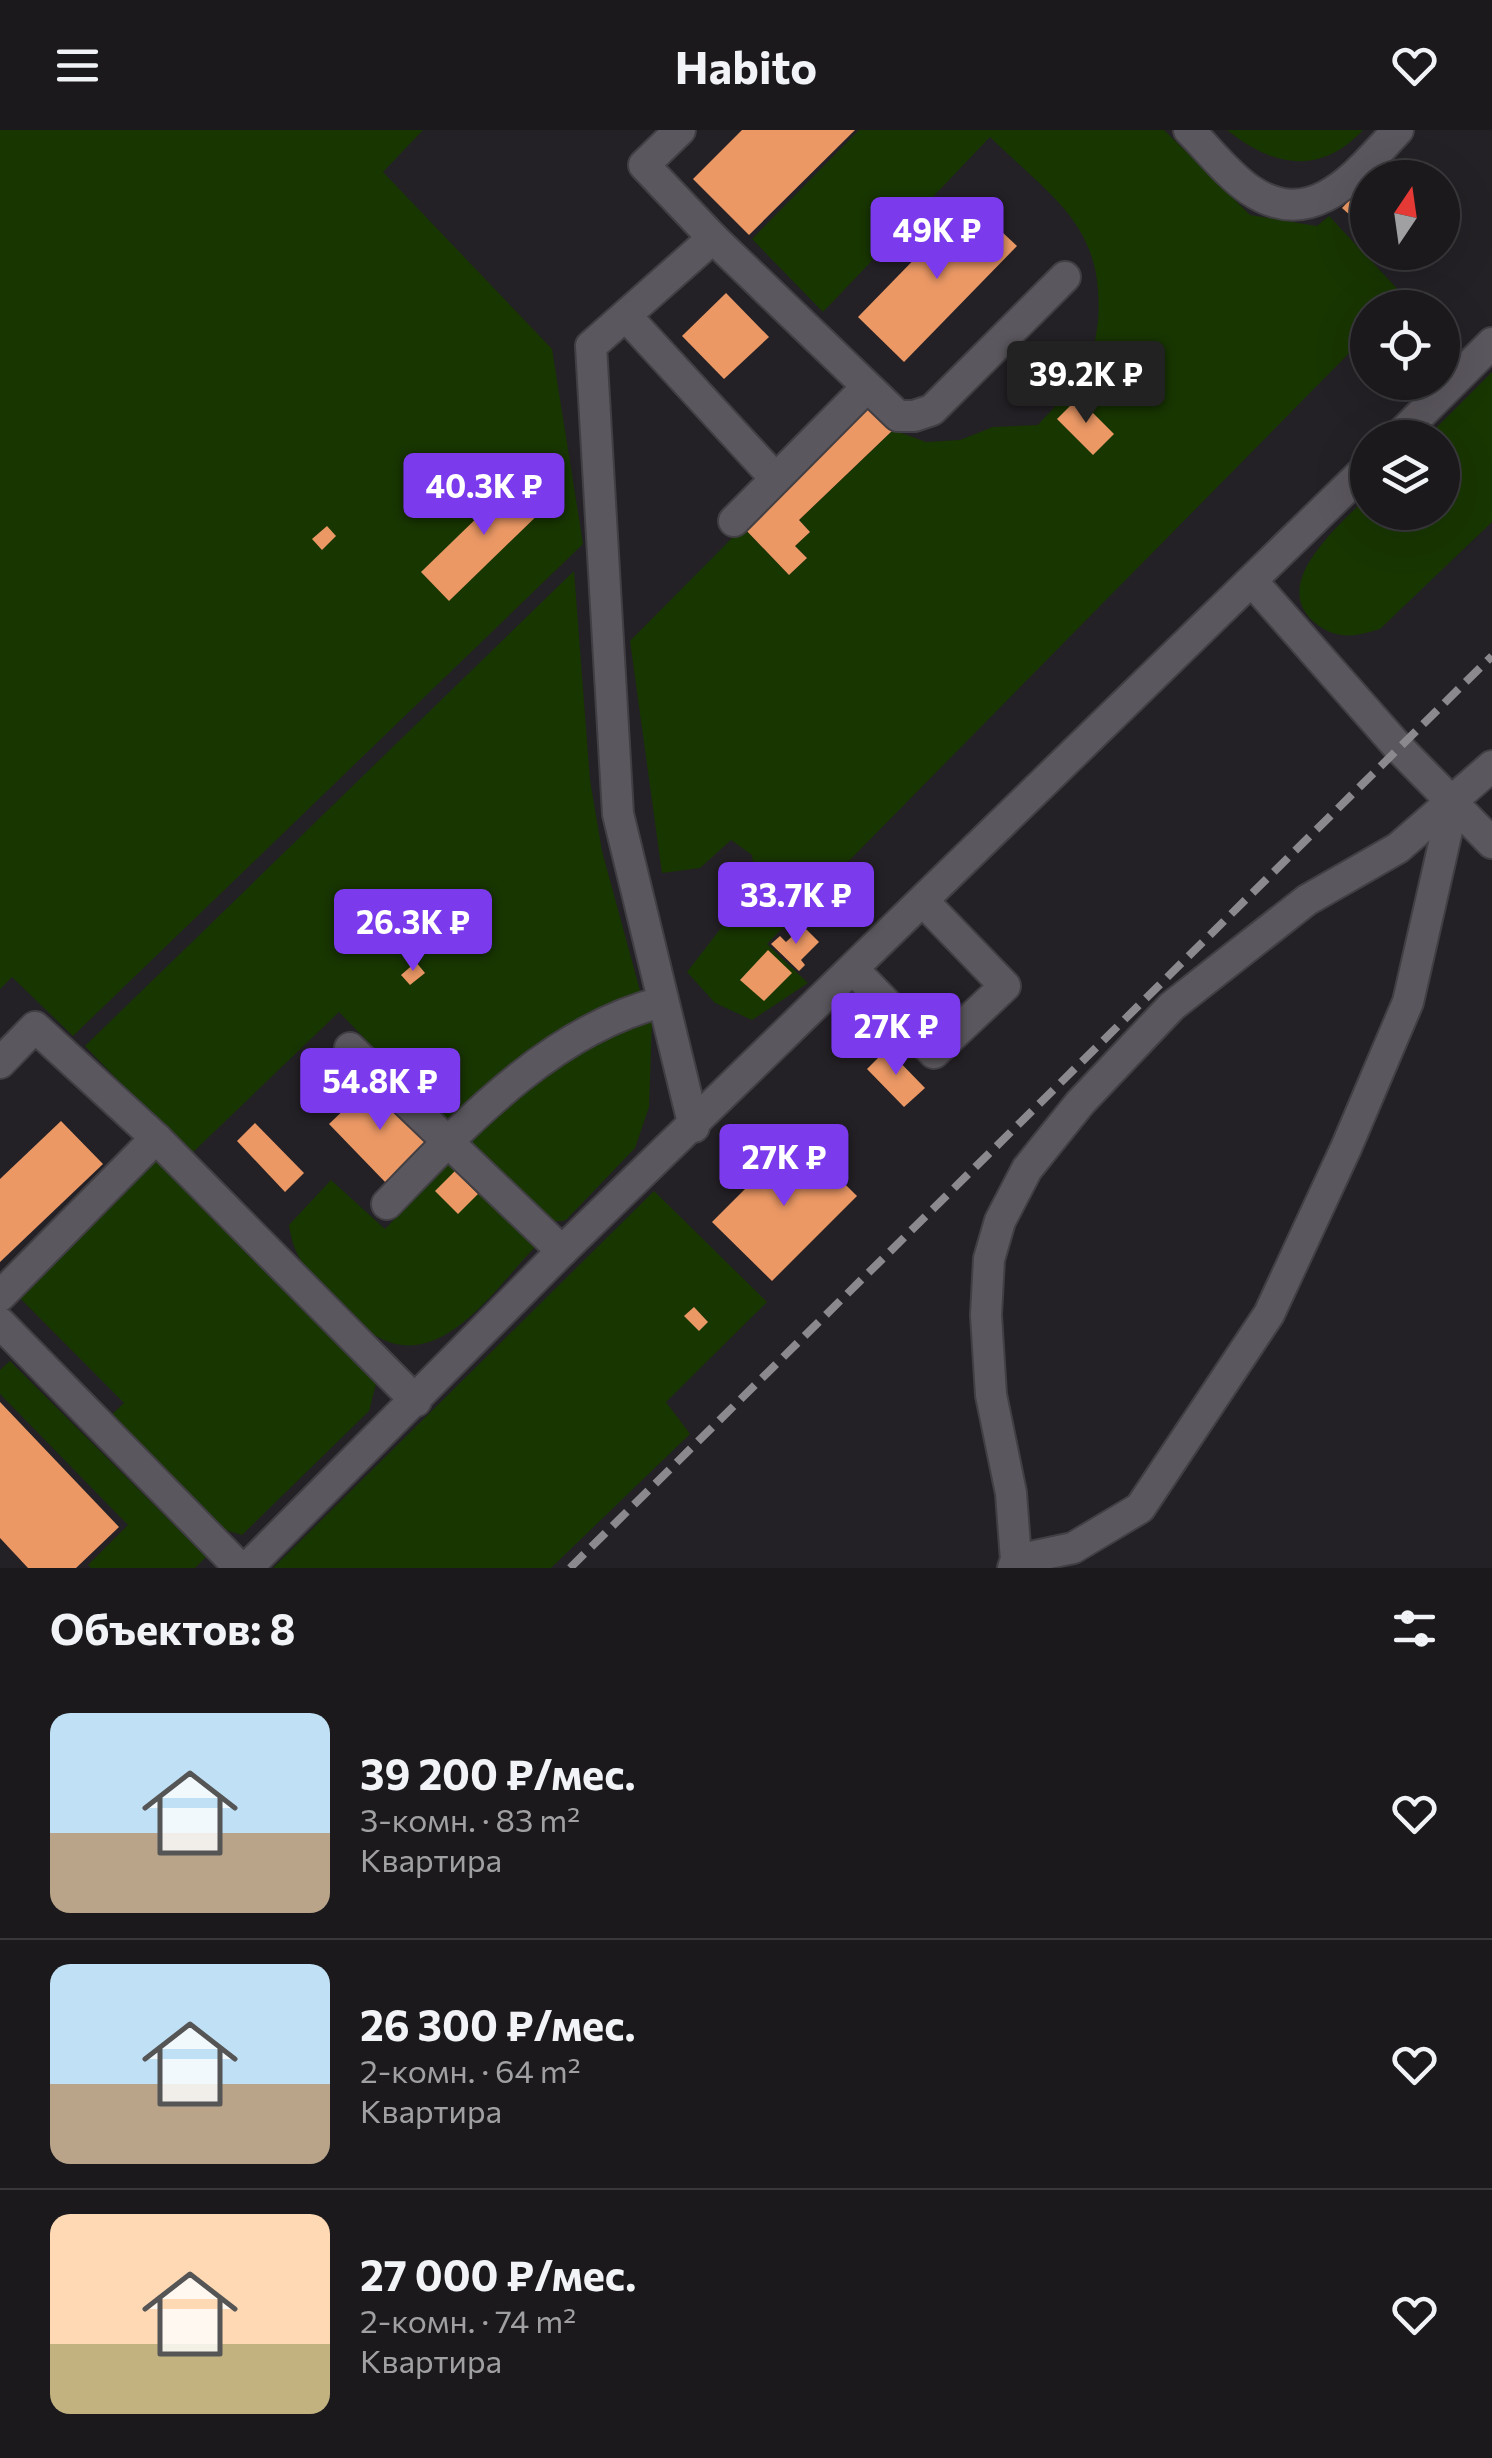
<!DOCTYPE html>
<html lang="ru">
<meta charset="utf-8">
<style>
body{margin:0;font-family:Commissioner,sans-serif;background:#242225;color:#f1f3f6;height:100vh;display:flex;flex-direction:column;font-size:38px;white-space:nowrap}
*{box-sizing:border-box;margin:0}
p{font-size:32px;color:#a0a0a3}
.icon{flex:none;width:55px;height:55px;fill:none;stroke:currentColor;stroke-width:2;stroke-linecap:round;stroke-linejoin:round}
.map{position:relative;height:1438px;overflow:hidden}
.drawer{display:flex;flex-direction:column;background:#1b191c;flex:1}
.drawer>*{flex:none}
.needle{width:65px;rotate:13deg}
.controls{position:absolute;left:1350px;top:30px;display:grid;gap:20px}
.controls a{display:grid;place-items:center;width:110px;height:110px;border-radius:50%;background:#1b191c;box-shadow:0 10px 40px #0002,0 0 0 2px #39383b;font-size:50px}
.price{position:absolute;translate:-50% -85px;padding:0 22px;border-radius:10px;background:#7c3aed;color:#fff;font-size:32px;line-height:65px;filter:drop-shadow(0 2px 5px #0008)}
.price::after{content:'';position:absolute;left:50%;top:60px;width:30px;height:22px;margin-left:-15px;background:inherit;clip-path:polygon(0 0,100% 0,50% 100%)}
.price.on{background:#222;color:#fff}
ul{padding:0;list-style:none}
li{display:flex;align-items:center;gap:30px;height:250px;padding:0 50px}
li+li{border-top:2px solid #39383b}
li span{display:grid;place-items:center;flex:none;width:280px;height:200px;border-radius:20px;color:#555}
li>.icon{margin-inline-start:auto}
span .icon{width:120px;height:120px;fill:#fffc;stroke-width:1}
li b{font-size:42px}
h2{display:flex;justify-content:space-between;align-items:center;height:120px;padding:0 50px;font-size:42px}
header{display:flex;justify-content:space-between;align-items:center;height:130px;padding:0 50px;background:#1b191c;font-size:45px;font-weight:700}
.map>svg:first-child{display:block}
.green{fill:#183600}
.building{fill:#eb9865}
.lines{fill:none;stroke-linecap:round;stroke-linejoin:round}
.minor-casing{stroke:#413f43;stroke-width:34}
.minor{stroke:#5b575e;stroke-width:30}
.rail{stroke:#8b898d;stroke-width:8;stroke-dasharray:20 10;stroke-linecap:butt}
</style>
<header><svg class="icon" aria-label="menu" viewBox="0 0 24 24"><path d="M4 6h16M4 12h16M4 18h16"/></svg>Habito<svg class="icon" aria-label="heart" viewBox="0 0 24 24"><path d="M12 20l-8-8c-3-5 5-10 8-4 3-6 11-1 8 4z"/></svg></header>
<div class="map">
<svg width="1492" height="1438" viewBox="0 0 1492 1438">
<rect width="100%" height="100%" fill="#242126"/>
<g class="green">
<polygon points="0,0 423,0 383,42 552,219 583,414 73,906 12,847 0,859"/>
<path d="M859,0H1164L1250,85L1317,96L1329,86L1405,167L1394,177L1368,178L1367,205L767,814L808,853L752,890L715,873L687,842L756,753L752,725L731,710L700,738L662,743L630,511L743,397L789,445L807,428L795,416L810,402L799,390L893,300L926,312L960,310L993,297L1038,295C1053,278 1071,261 1084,243C1093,230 1096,206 1098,191C1105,95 1052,68 990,7L823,182L752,109Z"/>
<path d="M1227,0H1363C1320,46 1273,37 1227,0Z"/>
<path d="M1492,242V392L1380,499C1358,506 1339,510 1319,496C1264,457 1339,396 1367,367L1368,382H1442V308L1427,307Z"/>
<polygon points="574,441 590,650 602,721 642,868 448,994 339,882 190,1025 85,916"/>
<path d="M652,890L649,977L635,1018L566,1090C535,1101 487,1032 466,1010C523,959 577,912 652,890Z"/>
<polygon points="154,1023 377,1250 369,1281 242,1405 222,1399 109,1287 124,1273 15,1163"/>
<path d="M450,1031L535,1117C496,1157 441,1244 376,1206C363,1199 353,1185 342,1175C315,1150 294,1133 289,1095L331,1050L385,1099Z"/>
<polygon points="654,1061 767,1172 666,1272 690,1304 551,1438 273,1438"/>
<polygon points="10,1231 206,1427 195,1438 91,1438 88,1435 128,1395 0,1264 0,1240"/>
</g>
<g class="building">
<polygon points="742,0 855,0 749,105 693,49"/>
<polygon points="1387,31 1404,48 1371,48"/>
<polygon points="1368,51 1368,101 1342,78"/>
<polygon points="970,72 1017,116 904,232 858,187"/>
<polygon points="726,163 769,207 724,249 682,206"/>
<polygon points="1078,268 1114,304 1093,325 1057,289"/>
<polygon points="870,276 893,300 799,390 810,402 795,416 807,428 789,445 743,397"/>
<polygon points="520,346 548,375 449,471 421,442"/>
<polygon points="327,396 336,406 322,420 312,409"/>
<polygon points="382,759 403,780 371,812 350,792"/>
<polygon points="803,796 819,812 801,830 805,835 799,841 771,814 780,806 786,812"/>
<polygon points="768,820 792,843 764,871 740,850"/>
<polygon points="416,832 425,843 410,855 401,845"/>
<polygon points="887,919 925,958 904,977 867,939"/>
<polygon points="373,952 431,1012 387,1054 329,994"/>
<polygon points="61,991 103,1034 0,1132 0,1049"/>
<polygon points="255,993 304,1043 285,1062 237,1011"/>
<polygon points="797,1007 857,1066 772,1151 712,1092"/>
<polygon points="455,1041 478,1064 458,1084 435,1061"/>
<polygon points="694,1177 708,1192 699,1201 684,1186"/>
<polygon points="0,1272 119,1397 76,1438 28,1438 0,1408"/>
</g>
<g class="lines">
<defs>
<g id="minor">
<polyline points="680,0 644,35 713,108 591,216 618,684 694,997"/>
<path d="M1189,0C1208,19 1228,45 1250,60C1314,103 1358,42 1398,0"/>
<polyline points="713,108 898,286 914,286 932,280 1065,147"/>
<polyline points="626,186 775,348"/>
<polyline points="1397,308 1492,213"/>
<polyline points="734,391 867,257"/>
<polyline points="1252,451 1399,618 1492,713"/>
<polyline points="853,839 934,923 1005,856 923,771"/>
<polyline points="350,918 562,1121"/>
<polyline points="0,933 35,897 156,1008 416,1271"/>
<path d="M387,1074C464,995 550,900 662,872"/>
<polyline points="0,1166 156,1008"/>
<polyline points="0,1193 240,1438"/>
<polyline points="1016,1430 1011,1363 991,1265 986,1185 989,1129 1000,1091 1027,1039 1080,973 1172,876 1307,770 1398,718 1492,636"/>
<polyline points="247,1438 562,1121 1368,337"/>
<polyline points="1013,1438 1016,1430 1073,1418 1140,1378 1269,1184 1346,1018 1408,872 1453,674"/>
</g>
</defs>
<use href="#minor" class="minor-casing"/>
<use href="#minor" class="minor"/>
<polyline class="rail" points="570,1438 1492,526"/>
</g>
</svg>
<div class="controls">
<a><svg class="needle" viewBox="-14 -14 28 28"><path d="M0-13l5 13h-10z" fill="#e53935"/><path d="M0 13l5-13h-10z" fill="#a0a0a3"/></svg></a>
<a><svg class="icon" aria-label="locate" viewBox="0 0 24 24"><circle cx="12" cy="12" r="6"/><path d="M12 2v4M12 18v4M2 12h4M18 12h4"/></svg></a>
<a><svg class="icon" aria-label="layers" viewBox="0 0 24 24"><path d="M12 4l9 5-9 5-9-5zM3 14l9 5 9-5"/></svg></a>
</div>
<b class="price" style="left:937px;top:152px">49K ₽</b>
<b class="price on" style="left:1086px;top:296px">39.2K ₽</b>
<b class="price" style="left:484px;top:408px">40.3K ₽</b>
<b class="price" style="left:796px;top:817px">33.7K ₽</b>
<b class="price" style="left:413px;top:844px">26.3K ₽</b>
<b class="price" style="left:896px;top:948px">27K ₽</b>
<b class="price" style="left:380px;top:1003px">54.8K ₽</b>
<b class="price" style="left:784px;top:1079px">27K ₽</b>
</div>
<section class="drawer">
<h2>Объектов: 8<svg class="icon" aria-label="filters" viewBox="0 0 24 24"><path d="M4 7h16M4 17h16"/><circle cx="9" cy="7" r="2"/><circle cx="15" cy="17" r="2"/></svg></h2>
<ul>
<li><span style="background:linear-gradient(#bfe0f5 60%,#b9a48a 0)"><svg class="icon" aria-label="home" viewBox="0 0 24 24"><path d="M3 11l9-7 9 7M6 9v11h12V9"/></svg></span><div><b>39 200 ₽/мес.</b><p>3-комн. · 83 m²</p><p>Квартира</p></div><svg class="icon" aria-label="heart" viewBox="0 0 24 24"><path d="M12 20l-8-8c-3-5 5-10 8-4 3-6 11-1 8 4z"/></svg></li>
<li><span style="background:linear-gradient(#bfe0f5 60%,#b9a48a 0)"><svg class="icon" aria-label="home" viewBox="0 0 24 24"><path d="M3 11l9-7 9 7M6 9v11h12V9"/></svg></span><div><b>26 300 ₽/мес.</b><p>2-комн. · 64 m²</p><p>Квартира</p></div><svg class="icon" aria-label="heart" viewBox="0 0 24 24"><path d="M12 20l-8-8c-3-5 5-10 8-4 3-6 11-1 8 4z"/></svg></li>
<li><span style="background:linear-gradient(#ffd9b3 65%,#c2b280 0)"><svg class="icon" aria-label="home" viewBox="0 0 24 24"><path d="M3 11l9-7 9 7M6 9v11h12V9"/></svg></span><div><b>27 000 ₽/мес.</b><p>2-комн. · 74 m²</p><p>Квартира</p></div><svg class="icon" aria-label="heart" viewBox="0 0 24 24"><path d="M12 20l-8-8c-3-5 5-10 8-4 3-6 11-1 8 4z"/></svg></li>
</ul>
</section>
